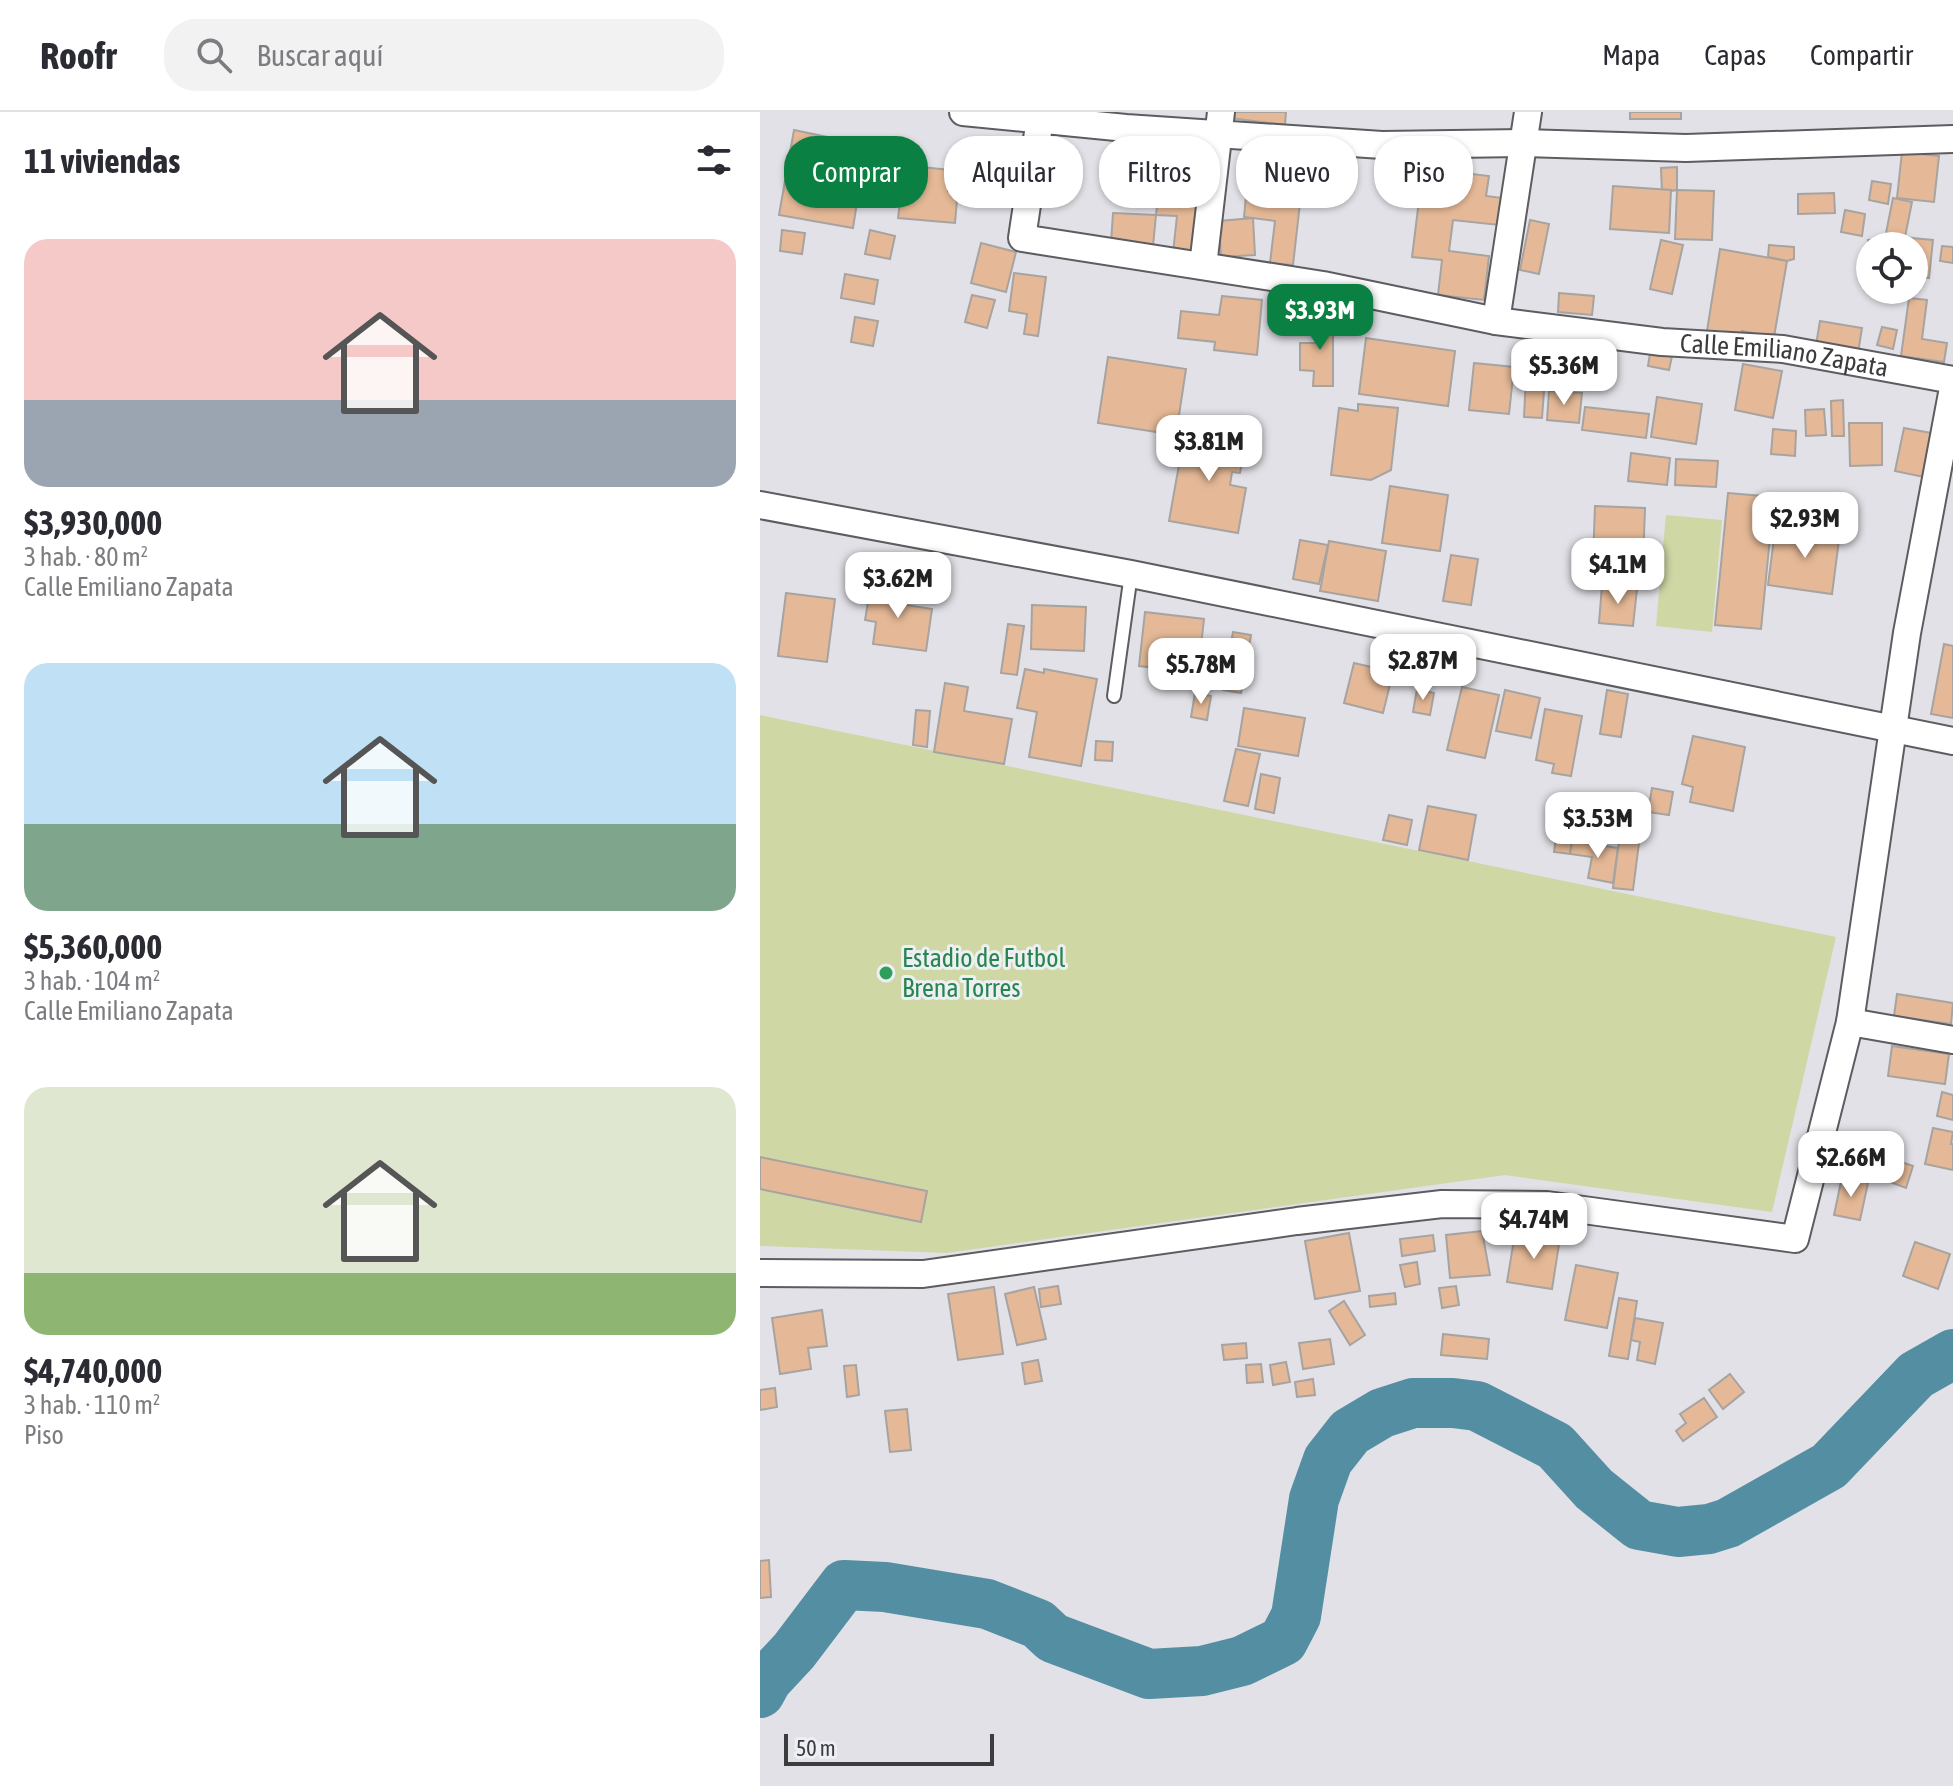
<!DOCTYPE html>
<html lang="es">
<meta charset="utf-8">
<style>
body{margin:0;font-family:"Asap Condensed",sans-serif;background:#f2f2f3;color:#2b2b33;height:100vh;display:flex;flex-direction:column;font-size:30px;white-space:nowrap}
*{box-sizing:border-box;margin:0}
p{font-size:26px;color:#7c7c81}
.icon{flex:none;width:44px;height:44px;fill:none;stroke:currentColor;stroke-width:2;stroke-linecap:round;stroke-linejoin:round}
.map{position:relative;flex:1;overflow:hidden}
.side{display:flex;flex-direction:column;background:#fff;width:760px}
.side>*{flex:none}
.top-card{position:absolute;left:24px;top:24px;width:760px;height:72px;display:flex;gap:16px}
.controls{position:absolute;left:1096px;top:120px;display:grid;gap:16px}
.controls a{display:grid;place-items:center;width:72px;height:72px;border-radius:50%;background:#fff;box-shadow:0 2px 6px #0004;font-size:40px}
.scale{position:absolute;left:24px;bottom:20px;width:210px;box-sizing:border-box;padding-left:8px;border:4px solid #3b3c3e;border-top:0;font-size:22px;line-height:28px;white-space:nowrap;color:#3b3c3e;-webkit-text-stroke:6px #eeeff4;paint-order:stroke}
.price{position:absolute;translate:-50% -68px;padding:0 18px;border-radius:16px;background:#fff;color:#222;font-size:26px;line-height:52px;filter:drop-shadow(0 2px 4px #0008)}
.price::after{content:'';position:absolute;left:50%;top:48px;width:24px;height:18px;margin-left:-12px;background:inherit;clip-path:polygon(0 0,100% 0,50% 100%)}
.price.current{background:#0b8043;color:#fff}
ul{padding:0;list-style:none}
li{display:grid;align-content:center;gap:16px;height:424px;padding:0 24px}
li span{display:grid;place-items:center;height:248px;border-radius:24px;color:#555}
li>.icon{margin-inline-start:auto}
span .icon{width:144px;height:144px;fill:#fffc;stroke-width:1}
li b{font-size:34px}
h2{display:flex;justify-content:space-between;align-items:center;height:96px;padding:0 24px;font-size:34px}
.chip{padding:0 28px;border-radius:32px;background:#fff;box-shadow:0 2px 6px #0004;font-size:28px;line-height:72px}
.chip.current{background:#0b8043;color:#fff}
header{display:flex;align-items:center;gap:48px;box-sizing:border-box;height:112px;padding:0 40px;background:#fff;border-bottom:2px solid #e1e1e2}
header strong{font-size:38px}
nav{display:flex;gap:44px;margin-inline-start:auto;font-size:28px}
.search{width:560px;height:72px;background:#f2f2f3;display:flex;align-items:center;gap:20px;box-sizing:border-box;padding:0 28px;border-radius:32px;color:#7c7c81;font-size:30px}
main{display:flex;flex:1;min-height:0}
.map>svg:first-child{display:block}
.green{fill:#cfd7a5}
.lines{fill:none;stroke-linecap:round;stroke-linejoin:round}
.river{stroke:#538ea2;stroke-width:50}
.building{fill:#e5b997;stroke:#a7a3a0;stroke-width:2}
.lane-casing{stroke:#5c5c61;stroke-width:16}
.street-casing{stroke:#5c5c61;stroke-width:30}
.lane{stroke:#fff;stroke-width:12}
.street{stroke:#fff;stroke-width:26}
.leisure-dot{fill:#2e9e5b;stroke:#eeeff4;stroke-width:3}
.labels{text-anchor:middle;stroke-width:6;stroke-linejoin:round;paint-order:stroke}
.street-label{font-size:26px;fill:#3b3c3e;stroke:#eeeff4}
.leisure-label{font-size:26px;fill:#27864d;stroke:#eeeff4;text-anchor:start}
</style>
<header>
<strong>Roofr</strong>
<div class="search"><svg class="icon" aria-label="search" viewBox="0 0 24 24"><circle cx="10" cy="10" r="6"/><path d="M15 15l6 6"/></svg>Buscar aquí</div>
<nav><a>Mapa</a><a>Capas</a><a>Compartir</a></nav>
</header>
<main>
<section class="side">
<h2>11 viviendas<svg class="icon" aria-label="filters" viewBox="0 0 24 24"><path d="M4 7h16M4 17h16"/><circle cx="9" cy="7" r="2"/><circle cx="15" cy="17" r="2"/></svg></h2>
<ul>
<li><span style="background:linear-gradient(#f6c9c9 65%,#9aa5b1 0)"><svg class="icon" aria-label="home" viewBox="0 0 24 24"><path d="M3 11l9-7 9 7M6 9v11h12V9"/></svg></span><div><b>$3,930,000</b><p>3 hab. · 80 m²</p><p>Calle Emiliano Zapata</p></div></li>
<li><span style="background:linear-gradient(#bfe0f5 65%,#7fa58c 0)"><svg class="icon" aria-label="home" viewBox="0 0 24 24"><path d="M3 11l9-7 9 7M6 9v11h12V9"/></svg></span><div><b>$5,360,000</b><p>3 hab. · 104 m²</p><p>Calle Emiliano Zapata</p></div></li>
<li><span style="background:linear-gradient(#dfe7d0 75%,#8fb573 0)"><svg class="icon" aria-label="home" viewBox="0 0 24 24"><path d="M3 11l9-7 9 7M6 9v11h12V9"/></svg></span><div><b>$4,740,000</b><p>3 hab. · 110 m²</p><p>Piso</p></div></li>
</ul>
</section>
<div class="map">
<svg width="1193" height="1674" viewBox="0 0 1193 1674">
<rect width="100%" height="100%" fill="#e1e1e7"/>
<g class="green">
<polygon points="906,403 962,408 952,520 896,514"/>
<polygon points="0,603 1076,825 1012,1100 745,1063 187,1141 0,1134"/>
</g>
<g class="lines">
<polyline class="river" points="0,1581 7,1568 34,1539 84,1473 125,1475 227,1492 278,1512 293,1526 389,1562 442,1559 482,1549 523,1529 536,1504 554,1387 568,1348 590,1320 622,1301 653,1291 693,1291 717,1294 795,1334 834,1377 879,1413 918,1420 949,1417 968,1411 1069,1354 1156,1263 1193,1242"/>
</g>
<g class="building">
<polygon points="470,0 526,0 525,13 469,6"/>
<rect x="870" y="0" width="51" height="7"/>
<polygon points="34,18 106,33 93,116 19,103"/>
<polygon points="214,33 222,35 217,91 197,88 195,111 138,106 141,82 160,84 162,55 190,58 188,79 210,81"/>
<polygon points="112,40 147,47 139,91 104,84"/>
<polygon points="1142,40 1179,44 1174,90 1137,86"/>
<polygon points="247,44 267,45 264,82 244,81"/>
<polygon points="402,46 450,51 442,144 413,141 417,104 396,103"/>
<polygon points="917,55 917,78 902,80 901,56"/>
<polygon points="663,56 729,64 726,84 743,86 739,113 693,108 689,139 729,144 724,188 678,183 682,148 652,145"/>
<polygon points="1112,69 1131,72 1128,92 1109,88"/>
<polygon points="523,74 534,75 540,91 533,153 510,151 515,109 484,105 486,84 521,88"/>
<polygon points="853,74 911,78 909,121 850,117"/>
<polygon points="917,78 954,79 952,128 915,127"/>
<polygon points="1074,81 1075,101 1038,102 1038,82"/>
<polygon points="1133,86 1152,90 1145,125 1126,121"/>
<polygon points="1085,98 1105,102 1102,124 1081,120"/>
<polygon points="353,101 396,103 393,134 351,131"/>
<polygon points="493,106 495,143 461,145 459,109"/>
<polygon points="770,108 789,112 779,162 760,158"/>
<polygon points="22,118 45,121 42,142 20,139"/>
<polygon points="110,118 135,124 130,147 105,142"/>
<polygon points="1141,125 1173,128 1169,166 1154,164 1154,134 1140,134"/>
<polygon points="1133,127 1134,134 1110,134 1110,142 1108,142 1108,128"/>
<polygon points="901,128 923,133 912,182 890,177"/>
<polygon points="221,131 256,140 246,180 211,171"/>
<polygon points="1009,133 1034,135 1034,147 1027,149 1008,145"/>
<polygon points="1182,134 1193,135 1193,151 1180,149"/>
<polygon points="960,137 1027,149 1014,225 982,219 981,225 947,219"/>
<polygon points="254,161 286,165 278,224 264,222 267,202 249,199"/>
<polygon points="85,162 118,168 114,192 81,186"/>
<polygon points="799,181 834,184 832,203 798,200"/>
<polygon points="212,183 235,188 227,216 205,210"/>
<polygon points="462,184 502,188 497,243 454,238 455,230 418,226 421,199 459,203"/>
<polygon points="1149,186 1167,188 1162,227 1187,231 1184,250 1141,244"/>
<polygon points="556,200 573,200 573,274 553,274 554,259 540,258 540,231 556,231"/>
<polygon points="95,205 118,209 113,234 91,230"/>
<polygon points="1060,209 1102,216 1098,241 1056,233"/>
<polygon points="1122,215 1137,218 1133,237 1117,233"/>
<polygon points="606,226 695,239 688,294 599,282"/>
<polygon points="890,241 912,244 909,258 888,254"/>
<polygon points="348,245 426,257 416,323 338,311"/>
<polygon points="714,251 754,255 749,302 709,298"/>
<polygon points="983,252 1022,259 1013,306 975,298"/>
<polygon points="766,265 785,266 782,306 764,305"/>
<polygon points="789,279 822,281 819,311 787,308"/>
<polygon points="897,285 942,292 936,332 891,325"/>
<polygon points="1083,288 1084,324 1072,324 1071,289"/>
<polygon points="598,292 638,296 631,358 611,368 571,363 579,296 598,299"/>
<polygon points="825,295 889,302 886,326 822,318"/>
<polygon points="1064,297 1066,323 1046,324 1045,298"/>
<polygon points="1089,311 1122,311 1122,353 1090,354"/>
<polygon points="1144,316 1177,322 1169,366 1135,359"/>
<polygon points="1013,317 1036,319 1035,344 1011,342"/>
<polygon points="425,319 486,330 480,361 472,360 470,373 486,376 478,421 409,409"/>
<polygon points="871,341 910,346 907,373 868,369"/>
<polygon points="916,347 958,349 956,375 915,373"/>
<polygon points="630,374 688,383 680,439 622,431"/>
<polygon points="968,381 1014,385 1001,517 955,513"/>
<polygon points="835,394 885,396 883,451 833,449"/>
<polygon points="1031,413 1080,420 1072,482 1008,473 1014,426 1029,428"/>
<polygon points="540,428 568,433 559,472 533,467"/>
<polygon points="569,429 626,439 618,489 560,479"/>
<polygon points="691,443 718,447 711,493 683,489"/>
<polygon points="121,472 143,475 140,492 172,497 166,539 113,532 116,510 105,508 109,484 119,485"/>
<polygon points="842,473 877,477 873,514 839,511"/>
<polygon points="26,481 75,487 67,550 18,544"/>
<polygon points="272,493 326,495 324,539 271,537"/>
<polygon points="385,500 444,507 438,561 379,554"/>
<polygon points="248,512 264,514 257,563 241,561"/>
<polygon points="473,520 491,523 481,581 463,578"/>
<polygon points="1184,532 1193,534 1193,606 1171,602"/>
<polygon points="594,551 633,560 623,601 584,591"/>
<polygon points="265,557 284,561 284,557 337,567 321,654 269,645 277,600 257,596"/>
<polygon points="185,571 208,575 204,599 252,607 244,652 174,640"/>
<polygon points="702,575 739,583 725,646 687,638"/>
<polygon points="657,577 674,581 670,603 653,600"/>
<polygon points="745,578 780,586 771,626 736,619"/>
<polygon points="847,578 868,582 861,625 840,622"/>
<polygon points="435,581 451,584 447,608 431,605"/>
<polygon points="484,596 545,606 538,644 478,634"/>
<polygon points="785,597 822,604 811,664 792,661 794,652 776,648"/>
<polygon points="156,598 170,599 167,635 153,633"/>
<polygon points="933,624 985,635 973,699 930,690 933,675 922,672"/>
<polygon points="336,629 353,630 352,649 335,648"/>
<polygon points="476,637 500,642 488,694 464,689"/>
<polygon points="501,662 520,666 514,701 495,697"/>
<polygon points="892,676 913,680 909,703 888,700"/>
<polygon points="668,694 716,703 708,748 659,738"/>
<polygon points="629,703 652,708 647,733 623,728"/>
<polygon points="798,712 814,715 810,742 794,740"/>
<polygon points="812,729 858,736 853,771 828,766 832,745 810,742"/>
<polygon points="859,729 879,731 873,778 853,776"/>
<polygon points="1137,882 1193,891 1191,912 1134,904"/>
<polygon points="1132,934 1189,942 1185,972 1128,964"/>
<polygon points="1182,980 1193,983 1193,1008 1177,1004"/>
<polygon points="1173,1016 1193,1020 1191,1032 1193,1032 1193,1058 1165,1052"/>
<polygon points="1086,1034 1116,1044 1110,1064 1079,1054"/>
<polygon points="0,1045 167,1079 161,1110 0,1077"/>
<polygon points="1126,1045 1153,1054 1146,1076 1119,1066"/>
<polygon points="1082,1065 1108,1071 1100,1108 1074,1103"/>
<polygon points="722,1119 730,1163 690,1166 686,1123"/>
<polygon points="589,1121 600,1179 555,1187 545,1129"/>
<polygon points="755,1121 800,1126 792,1177 747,1170"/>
<polygon points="673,1123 675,1139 642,1144 640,1127"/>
<polygon points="1155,1130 1190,1142 1178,1177 1143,1164"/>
<polygon points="657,1150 660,1172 645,1175 640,1153"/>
<polygon points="816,1153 858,1161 847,1216 805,1208"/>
<polygon points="298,1174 301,1192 281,1195 279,1177"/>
<polygon points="696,1174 699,1193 682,1196 679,1176"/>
<polygon points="234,1175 243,1242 198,1248 188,1182"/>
<polygon points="274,1175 286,1227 257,1233 245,1182"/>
<polygon points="635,1181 636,1192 610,1195 609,1184"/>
<polygon points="859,1186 877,1189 868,1247 849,1244"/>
<polygon points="584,1189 605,1223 590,1233 569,1199"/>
<polygon points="62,1198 67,1234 48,1236 51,1257 20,1262 12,1206"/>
<polygon points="875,1206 903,1211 895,1252 877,1248 880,1230 871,1228"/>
<polygon points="683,1222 729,1227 727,1247 681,1243"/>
<polygon points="570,1227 574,1252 543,1257 539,1231"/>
<polygon points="486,1231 487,1246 464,1248 462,1233"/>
<polygon points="278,1248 282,1269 265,1272 262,1251"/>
<polygon points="526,1250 530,1270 513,1273 510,1253"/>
<polygon points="501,1252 503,1270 487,1271 486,1253"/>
<polygon points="96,1253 99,1283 87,1285 84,1254"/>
<polygon points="970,1262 984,1280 963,1297 949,1278"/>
<polygon points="553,1267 555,1283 537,1285 535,1270"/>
<polygon points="15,1276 17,1295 0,1298 0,1278"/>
<polygon points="944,1286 957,1305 923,1329 916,1319 926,1311 920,1302"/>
<polygon points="147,1297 151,1338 130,1340 125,1299"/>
<polygon points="9,1448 11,1485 0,1486 0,1449"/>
</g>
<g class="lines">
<defs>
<polyline id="lane" points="354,584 371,462"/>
<g id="street">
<polyline points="203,0 366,16 622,33 763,31 926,36 1193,27"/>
<path id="s1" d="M280,7L262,126L563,173L736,209L902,230L1023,237L1193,268"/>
<polyline points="443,154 461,0"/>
<polyline points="736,209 768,0"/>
<polyline points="0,393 371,462 1193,629"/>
<polyline points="1090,910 1193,928"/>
<polyline points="0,1161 163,1162 537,1109 682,1092 787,1093 1035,1127 1090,910 1147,521 1193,276"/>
</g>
</defs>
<use href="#lane" class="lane-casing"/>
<use href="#street" class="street-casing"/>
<use href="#lane" class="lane"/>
<use href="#street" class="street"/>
</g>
<circle class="leisure-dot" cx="126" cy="861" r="8"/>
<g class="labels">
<g class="street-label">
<text dy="9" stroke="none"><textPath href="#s1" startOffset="892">Calle Emiliano Zapata</textPath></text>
</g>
<g class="leisure-label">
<text x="142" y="855">Estadio de Futbol<tspan x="142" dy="30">Brena Torres</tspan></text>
</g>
</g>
</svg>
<div class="controls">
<a><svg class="icon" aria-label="locate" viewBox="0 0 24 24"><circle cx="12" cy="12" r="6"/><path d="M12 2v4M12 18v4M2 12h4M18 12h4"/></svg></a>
</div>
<div class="scale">50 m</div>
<b class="price current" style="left:560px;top:240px">$3.93M</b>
<b class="price" style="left:804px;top:295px">$5.36M</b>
<b class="price" style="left:449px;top:371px">$3.81M</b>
<b class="price" style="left:1045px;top:448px">$2.93M</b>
<b class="price" style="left:858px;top:494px">$4.1M</b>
<b class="price" style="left:138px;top:508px">$3.62M</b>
<b class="price" style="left:663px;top:590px">$2.87M</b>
<b class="price" style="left:441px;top:594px">$5.78M</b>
<b class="price" style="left:838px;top:748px">$3.53M</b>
<b class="price" style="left:1091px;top:1087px">$2.66M</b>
<b class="price" style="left:774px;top:1149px">$4.74M</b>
<div class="top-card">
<a class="chip current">Comprar</a>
<a class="chip">Alquilar</a>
<a class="chip">Filtros</a>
<a class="chip">Nuevo</a>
<a class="chip">Piso</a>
</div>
</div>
</main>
